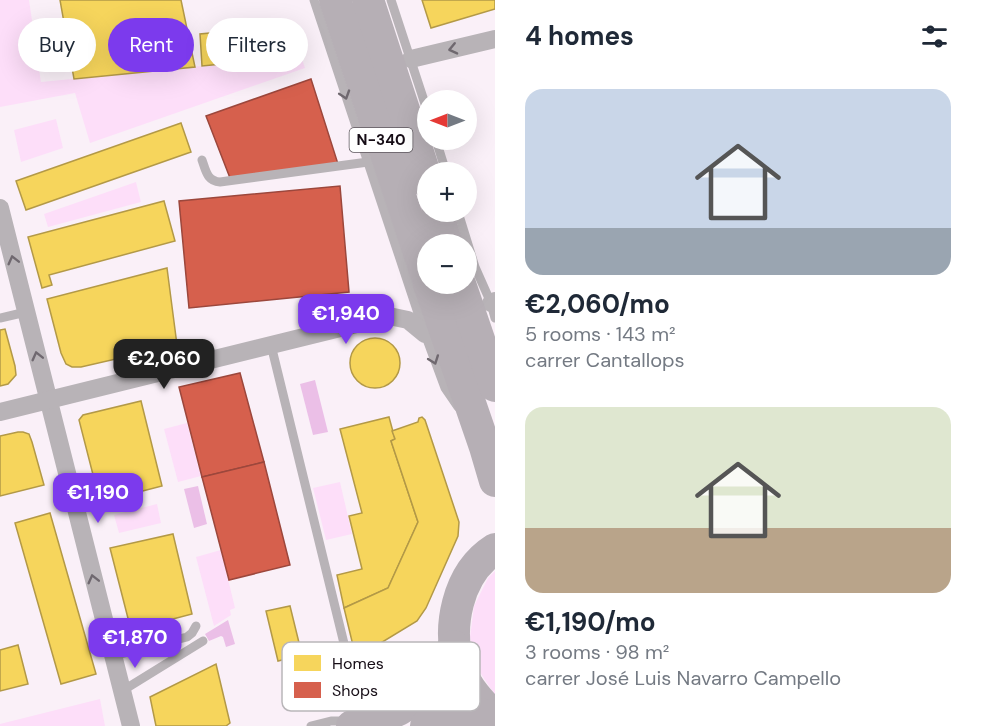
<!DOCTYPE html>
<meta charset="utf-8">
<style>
body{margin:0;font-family:"DM Sans",sans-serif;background:#f6f6f7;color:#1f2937;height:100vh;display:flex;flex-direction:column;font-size:22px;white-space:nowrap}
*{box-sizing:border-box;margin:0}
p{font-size:20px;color:#747a83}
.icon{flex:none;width:33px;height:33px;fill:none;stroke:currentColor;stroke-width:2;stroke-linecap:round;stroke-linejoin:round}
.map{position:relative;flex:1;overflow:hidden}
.details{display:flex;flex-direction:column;background:#fff;width:486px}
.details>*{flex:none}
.top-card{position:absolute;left:18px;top:18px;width:387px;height:54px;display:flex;gap:12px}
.needle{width:39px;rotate:270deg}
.fabs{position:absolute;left:417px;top:90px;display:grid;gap:12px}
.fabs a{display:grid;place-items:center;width:60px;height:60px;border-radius:50%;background:#fff;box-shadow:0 6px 24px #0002;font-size:30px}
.price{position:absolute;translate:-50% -51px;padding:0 14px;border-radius:12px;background:#7c3aed;color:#fff;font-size:20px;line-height:39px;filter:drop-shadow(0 2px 3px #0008)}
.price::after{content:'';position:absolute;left:50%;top:36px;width:18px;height:14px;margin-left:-9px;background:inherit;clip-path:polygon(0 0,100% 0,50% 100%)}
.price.active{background:#222;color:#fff}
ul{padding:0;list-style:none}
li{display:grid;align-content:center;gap:12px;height:318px;padding:0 30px}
li span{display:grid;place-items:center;height:186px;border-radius:18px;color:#555}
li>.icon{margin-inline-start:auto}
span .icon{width:108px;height:108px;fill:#fffc;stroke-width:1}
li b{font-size:26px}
h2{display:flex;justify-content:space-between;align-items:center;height:72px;padding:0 30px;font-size:26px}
.tag{padding:0 21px;border-radius:27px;background:#fff;box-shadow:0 6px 24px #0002;font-size:21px;line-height:54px}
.tag.active{background:#7c3aed;color:#fff}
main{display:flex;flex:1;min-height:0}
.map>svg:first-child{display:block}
.green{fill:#fddef9}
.water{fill:#ebbfe7}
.homes{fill:#f6d55c;stroke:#b39947;stroke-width:1.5}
.shops{fill:#d6604d;stroke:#9c473c;stroke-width:1.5}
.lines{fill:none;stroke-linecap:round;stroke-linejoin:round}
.lane{stroke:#b8b3b7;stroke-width:9}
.street{stroke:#b8b3b7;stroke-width:18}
.highway{stroke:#b6afb5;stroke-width:32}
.oneway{stroke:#6f686f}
.labels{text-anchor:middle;stroke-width:6;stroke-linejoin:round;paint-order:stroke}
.shield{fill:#fff;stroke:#5c565c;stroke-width:1.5}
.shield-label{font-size:15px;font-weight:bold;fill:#160d16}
.key{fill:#fff;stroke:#b9b6b9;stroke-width:1.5}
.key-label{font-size:16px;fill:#160d16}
</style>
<main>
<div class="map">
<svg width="495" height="726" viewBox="0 0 495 726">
<rect width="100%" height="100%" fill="#faf0f8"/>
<g class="green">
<polygon points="0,0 29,0 41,82 301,56 305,68 90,143 75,93 0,107"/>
<polygon points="56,119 63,148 21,162 14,130"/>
<polygon points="136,182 141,202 48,227 44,214"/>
<polygon points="187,423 201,476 178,482 164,429"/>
<polygon points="340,482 352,534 326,540 313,488"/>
<polygon points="157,504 161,523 119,533 114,515"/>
<polygon points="221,550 235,608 230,610 231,615 214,626 196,557"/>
<polygon points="495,571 495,695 477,668 470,637 474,606 488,578"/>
<polygon points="100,699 105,726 0,726 0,724"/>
</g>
<g class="water">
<polygon points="315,380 328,432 313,435 300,384"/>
<polygon points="198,486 207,524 194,528 184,489"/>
<polygon points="228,620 235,644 226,647 223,637 221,636 209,641 205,634"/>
</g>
<g class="homes">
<polygon points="60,0 181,0 195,67 74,79"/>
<polygon points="422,0 495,0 495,9 431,28"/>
<polygon points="241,30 243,62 202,66 200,34"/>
<polygon points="181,123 191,152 26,210 16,181"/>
<polygon points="164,201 175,241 49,275 52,285 42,288 28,237"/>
<polygon points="167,268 177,345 81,367 72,367 66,364 61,353 47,299"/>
<polygon points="5,329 15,366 16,375 8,384 0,386 0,330"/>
<circle cx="375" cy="363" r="25"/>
<polygon points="141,401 162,486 100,502 79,420 83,415"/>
<polygon points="389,417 395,439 391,441 418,522 388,588 344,608 337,575 362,569 349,516 362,513 340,429"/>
<polygon points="422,417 425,420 459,522 458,536 426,608 417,621 356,658 344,608 388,588 418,522 391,441 395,439 392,431 418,422 419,418"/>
<polygon points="18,432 23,432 29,434 32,442 44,485 0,496 0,436"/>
<polygon points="50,513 96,674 61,684 15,523"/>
<polygon points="173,534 192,614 131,630 110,548"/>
<polygon points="290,606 302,655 278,661 266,611"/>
<polygon points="18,645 28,684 0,691 0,650"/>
<polygon points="216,664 230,723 226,726 156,726 150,697"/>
</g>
<g class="shops">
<polygon points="311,79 338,164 230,178 206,116"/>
<polygon points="340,186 349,292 189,308 179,201"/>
<polygon points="240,373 264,462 202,477 179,387"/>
<polygon points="264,462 290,565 229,580 202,477"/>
</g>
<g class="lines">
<g class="lane">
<polyline points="314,0 425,334 445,388 458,407"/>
<polyline points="391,0 428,113"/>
<polyline points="436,140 446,172"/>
<path d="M202,160C206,171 207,181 220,182L368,162"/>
<polyline points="458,212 475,267 491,303 495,318"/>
<polyline points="0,318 26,312"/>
<path d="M271,345L350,668C352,688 352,702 368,716"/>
<polyline points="113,656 187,637 192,633 196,626"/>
<polyline points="122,691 203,641"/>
<polyline points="311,726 331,721 348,721"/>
</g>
<g class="street">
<polyline points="411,59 495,39"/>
<polyline points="0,208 131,726"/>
<polyline points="491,303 495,301"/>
<polyline points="0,412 389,316 408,320 425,334"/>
</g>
<g class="highway">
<polyline points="335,0 428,280"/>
<polyline points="368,0 428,183"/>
<polyline points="437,212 447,244"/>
<polyline points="429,284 485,447 495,481"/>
<polyline points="460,284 495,386"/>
<path d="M495,549C457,573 446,629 460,669C467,689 481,703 495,717"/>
<path d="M352,726C368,721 386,717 400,709C425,694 439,670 454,646"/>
<polyline points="426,726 469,712 495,717"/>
</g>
</g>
<defs><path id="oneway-chevron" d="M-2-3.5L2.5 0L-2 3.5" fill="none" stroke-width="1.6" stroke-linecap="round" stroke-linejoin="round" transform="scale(1.5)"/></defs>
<g class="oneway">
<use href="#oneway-chevron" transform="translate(453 49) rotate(167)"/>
<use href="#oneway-chevron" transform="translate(345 95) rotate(72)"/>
<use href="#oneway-chevron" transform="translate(13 260) rotate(-104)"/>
<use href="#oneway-chevron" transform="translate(37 356) rotate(-104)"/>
<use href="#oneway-chevron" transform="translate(434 360) rotate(70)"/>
<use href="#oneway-chevron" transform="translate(93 579) rotate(-104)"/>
</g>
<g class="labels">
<rect class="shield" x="349.5" y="128" width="63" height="24" rx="4.5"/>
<g class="shield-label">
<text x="381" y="145">N-340</text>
</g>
</g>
<rect x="282" y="642" width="198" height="69" rx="9" class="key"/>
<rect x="294" y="655" width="27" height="16" fill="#f6d55c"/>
<rect x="294" y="682" width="27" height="16" fill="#d6604d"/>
<g class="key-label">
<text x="332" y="669">Homes</text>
<text x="332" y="696">Shops</text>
</g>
</svg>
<div class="fabs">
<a><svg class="needle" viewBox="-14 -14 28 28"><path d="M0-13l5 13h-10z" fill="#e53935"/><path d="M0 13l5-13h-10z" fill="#747a83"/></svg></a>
<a>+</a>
<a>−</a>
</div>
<b class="price" style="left:346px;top:345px">€1,940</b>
<b class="price active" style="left:164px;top:390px">€2,060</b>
<b class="price" style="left:98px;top:524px">€1,190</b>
<b class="price" style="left:135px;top:669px">€1,870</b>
<div class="top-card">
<a class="tag">Buy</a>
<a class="tag active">Rent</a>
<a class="tag">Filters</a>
</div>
</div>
<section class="details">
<h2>4 homes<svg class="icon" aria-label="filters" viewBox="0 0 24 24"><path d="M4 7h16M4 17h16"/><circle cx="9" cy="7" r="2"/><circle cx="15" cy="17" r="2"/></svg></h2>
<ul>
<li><span style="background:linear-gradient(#c9d6e8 75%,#9aa5b1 0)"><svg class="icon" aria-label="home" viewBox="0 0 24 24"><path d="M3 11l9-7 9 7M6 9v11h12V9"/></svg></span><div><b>€2,060/mo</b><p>5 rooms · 143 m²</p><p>carrer Cantallops</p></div></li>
<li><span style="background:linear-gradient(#dfe7d0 65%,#b9a48a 0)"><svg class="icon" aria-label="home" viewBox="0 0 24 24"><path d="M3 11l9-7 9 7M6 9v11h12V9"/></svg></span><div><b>€1,190/mo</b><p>3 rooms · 98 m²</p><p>carrer José Luis Navarro Campello</p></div></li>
</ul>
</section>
</main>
